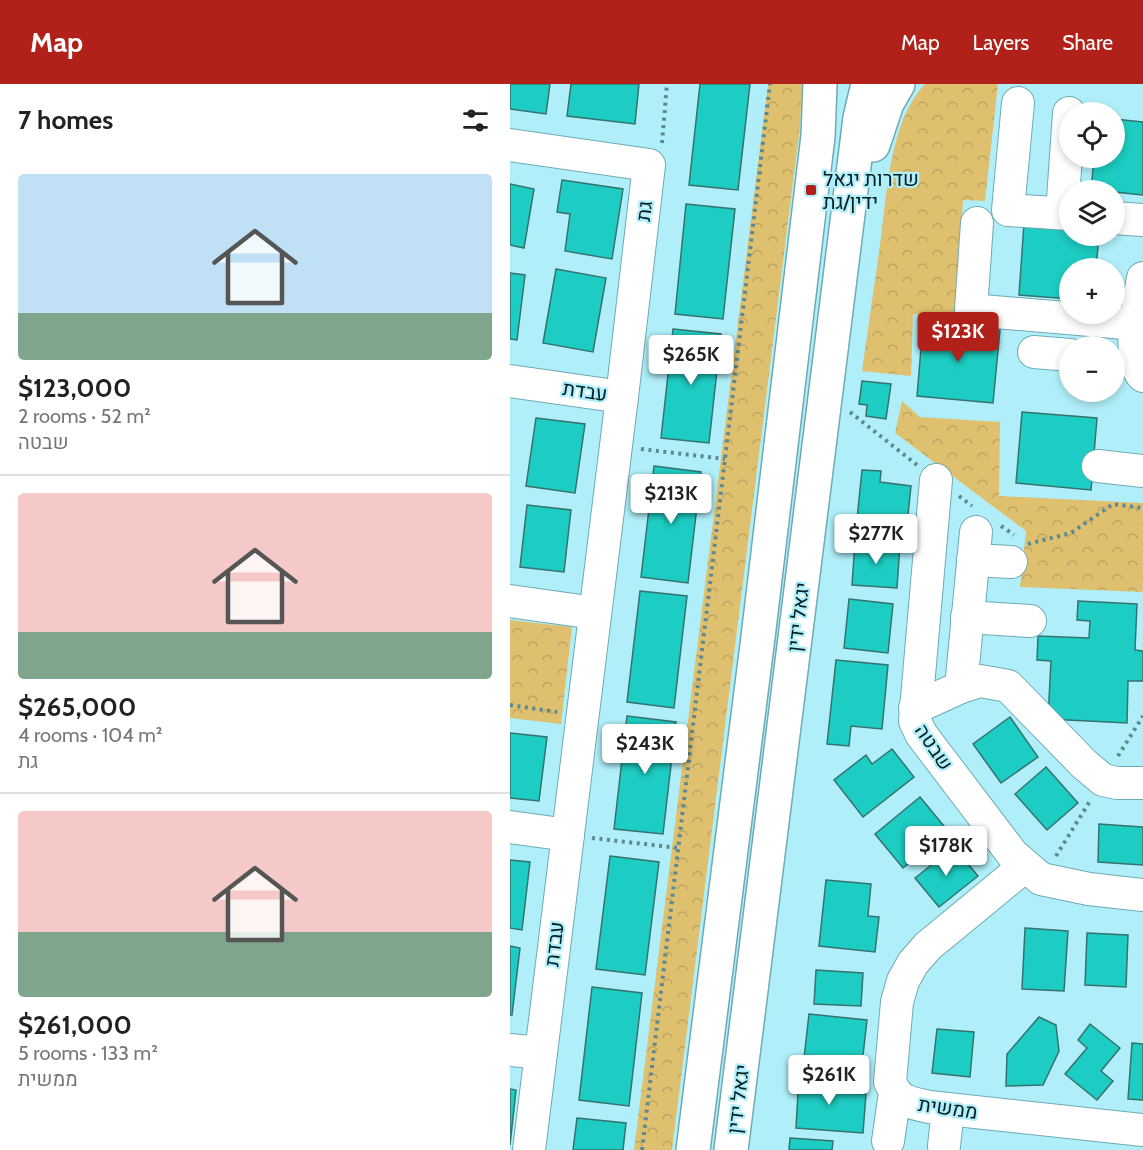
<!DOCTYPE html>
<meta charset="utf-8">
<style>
body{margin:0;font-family:Cabin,Heebo,sans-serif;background:#f6f6f6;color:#222;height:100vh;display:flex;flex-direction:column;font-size:22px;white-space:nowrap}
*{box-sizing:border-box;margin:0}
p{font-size:20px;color:#767676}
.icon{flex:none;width:33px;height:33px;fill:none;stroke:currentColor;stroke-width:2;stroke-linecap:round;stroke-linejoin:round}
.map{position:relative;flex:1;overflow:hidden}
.side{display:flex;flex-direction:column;background:#fff;width:510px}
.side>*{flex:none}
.buttons{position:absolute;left:549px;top:18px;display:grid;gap:12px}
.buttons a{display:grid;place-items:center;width:66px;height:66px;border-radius:50%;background:#fff;box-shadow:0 3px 9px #0003;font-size:30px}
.price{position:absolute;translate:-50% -51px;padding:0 14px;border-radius:6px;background:#fff;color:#222;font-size:20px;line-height:39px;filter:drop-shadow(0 2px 3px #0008)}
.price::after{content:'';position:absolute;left:50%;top:36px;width:18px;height:14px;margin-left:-9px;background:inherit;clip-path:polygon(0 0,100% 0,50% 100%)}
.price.selected{background:#b12119;color:#fff}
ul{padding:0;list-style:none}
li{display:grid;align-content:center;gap:12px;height:318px;padding:0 18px}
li+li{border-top:2px solid #e0e0e0}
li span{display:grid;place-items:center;height:186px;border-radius:6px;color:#555}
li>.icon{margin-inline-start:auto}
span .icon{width:108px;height:108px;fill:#fffc;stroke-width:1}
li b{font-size:26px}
h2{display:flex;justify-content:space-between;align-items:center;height:72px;padding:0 18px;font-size:26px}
header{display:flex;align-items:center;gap:36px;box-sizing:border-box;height:84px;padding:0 30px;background:#b12119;color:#fff}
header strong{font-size:28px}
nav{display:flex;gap:33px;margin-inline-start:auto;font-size:21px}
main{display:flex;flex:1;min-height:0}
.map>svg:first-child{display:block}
.park{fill:url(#park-crowns)}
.building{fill:#1dccc2;stroke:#35736f;stroke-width:1.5}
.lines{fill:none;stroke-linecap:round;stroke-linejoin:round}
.minor-casing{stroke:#6eaab4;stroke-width:34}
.major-casing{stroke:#6eaab4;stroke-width:36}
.path{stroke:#5c8990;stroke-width:4;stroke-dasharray:3 4.5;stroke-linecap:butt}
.minor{stroke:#fff;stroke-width:32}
.major{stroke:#fff;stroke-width:33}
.poi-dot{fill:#b12119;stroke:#b0eff9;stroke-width:2}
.labels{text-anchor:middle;stroke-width:4.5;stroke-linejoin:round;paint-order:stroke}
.poi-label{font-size:20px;fill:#041d21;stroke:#b0eff9;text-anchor:start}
.street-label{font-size:20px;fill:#041d21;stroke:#b0eff9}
</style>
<header>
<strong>Map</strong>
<nav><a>Map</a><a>Layers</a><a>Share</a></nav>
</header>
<main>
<section class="side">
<h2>7 homes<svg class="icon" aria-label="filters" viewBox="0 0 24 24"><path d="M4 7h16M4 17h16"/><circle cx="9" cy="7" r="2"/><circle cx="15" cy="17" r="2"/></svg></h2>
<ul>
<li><span style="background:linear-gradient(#bfe0f5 75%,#7fa58c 0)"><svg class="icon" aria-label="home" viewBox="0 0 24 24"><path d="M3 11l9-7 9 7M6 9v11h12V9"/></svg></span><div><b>$123,000</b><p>2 rooms · 52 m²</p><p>שבטה</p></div></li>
<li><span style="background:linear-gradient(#f6c9c9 75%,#7fa58c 0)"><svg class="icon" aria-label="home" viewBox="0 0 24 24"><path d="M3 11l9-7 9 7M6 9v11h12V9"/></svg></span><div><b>$265,000</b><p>4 rooms · 104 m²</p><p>גת</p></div></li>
<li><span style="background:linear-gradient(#f6c9c9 65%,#7fa58c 0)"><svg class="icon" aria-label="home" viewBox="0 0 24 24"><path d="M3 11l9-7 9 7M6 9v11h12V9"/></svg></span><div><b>$261,000</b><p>5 rooms · 133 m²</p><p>ממשית</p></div></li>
</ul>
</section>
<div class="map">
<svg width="633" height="1066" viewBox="0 0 633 1066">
<defs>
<pattern id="park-crowns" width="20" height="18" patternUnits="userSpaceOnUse" patternTransform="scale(1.5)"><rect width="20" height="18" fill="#dfc06f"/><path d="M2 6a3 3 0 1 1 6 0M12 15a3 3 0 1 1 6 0" fill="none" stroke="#bea560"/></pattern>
</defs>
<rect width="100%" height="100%" fill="#b0eff9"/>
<g class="park">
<polygon points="258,0 292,0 290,42 162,1066 124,1066"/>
<path d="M415,0H488L475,117L453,116L446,232L403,230L401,292L352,287C358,245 364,203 370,161C377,111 379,38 415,0Z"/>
<polygon points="392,317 410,333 490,338 489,412 633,419 633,508 510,503 516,447 385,349"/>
<polygon points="0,536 62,543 51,640 0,634"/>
</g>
<g class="building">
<polygon points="0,0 40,0 36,30 0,25"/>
<polygon points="61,0 129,0 125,40 57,32"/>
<polygon points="190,0 240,0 228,106 179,101"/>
<polygon points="604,35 633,38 633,111 604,108 604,106 581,106 584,74 604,74"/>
<polygon points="52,96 113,105 102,175 55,167 60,130 47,128"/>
<polygon points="0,100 24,105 14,164 0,161"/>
<polygon points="176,120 225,125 213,235 165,230"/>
<polygon points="514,139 560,143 560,152 589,152 586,184 560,184 560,215 509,211"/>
<polygon points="46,185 96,194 83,268 33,259"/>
<polygon points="0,189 15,191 7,256 0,255"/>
<polygon points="413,240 490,246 483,319 407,312"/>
<polygon points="163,245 211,250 199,359 151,354"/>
<polygon points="352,297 381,300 376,335 356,332 357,321 349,320"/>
<polygon points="512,328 587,334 581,406 506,399"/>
<polygon points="26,334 75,340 65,409 16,402"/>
<polygon points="144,382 191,388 178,499 131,493"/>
<polygon points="352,386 371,387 370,398 401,402 396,450 346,445"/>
<polygon points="17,421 61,426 54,488 10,483"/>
<polygon points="345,458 390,460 387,504 342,501"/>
<polygon points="130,507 177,512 164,624 117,618"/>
<polygon points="339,515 383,520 378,569 334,564"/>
<polygon points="568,517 627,520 625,566 633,567 633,597 618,597 617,639 538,635 541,577 527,576 528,552 579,554 580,537 567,536"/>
<polygon points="326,576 378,581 372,645 341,642 339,662 317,660"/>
<polygon points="117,632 166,638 153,750 104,745"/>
<polygon points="500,633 528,673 491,699 463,660"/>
<polygon points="0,649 37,653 29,717 0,714"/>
<polygon points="382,665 404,693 353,733 324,696 356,671 362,680"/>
<polygon points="536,683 568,719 537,746 505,710"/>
<polygon points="410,713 438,747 393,784 365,750"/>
<polygon points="589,740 633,743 633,781 588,778"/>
<polygon points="444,763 468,792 429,823 405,794"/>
<polygon points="100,772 149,778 135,891 86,885"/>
<polygon points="0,776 20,778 12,846 0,844"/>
<polygon points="316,796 361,800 358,832 369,833 365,868 309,862"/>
<polygon points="515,844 558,847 554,907 512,905"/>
<polygon points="577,849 618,851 616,903 575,901"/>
<polygon points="0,862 10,864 2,931 0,931"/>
<polygon points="306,886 353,889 351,922 304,920"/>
<polygon points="82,903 132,909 119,1022 69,1016"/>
<polygon points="299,930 357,936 352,980 294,974"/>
<polygon points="529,933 546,941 549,967 533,1001 496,1002 497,970"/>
<polygon points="580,940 610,964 591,987 603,997 587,1016 555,990 577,964 568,956"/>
<polygon points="427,945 464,948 460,993 422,989"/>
<polygon points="622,959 633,960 633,1016 618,1015"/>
<polygon points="289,991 326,994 325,1007 356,1010 353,1049 286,1044"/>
<polygon points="0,1005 6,1006 0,1061"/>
<polygon points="67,1034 116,1039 113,1066 63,1066"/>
<polygon points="280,1054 323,1057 322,1066 279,1066"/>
</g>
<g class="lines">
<defs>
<g id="minor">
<polyline points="508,19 498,126 560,130"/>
<polyline points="0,61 139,81 112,313 19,1066"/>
<polyline points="552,129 559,29"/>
<polyline points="604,134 633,136"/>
<polyline points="467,139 461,226 627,240"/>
<path d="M633,194C629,218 616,275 633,292"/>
<polyline points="524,268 560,271"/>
<polyline points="0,297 112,313"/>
<polyline points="588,382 633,387"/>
<polyline points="426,396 405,637 411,650 503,771 531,795 579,805 633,811"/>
<polyline points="463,476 501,478"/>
<polyline points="0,517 85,529"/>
<polyline points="457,533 520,537"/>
<polyline points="451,603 466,448"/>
<polyline points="405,624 451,603 470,597 498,602 574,680 593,696 607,699 633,699"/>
<polyline points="0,743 58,751"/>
<path d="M515,782L418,862L403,879L393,897L387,918L380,998C389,1019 399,1018 419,1023L633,1046"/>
<polyline points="0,966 31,969"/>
<polyline points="378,1057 385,1009"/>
<polyline points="434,1062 438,1025"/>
</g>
<g id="major">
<polyline points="363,61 377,19 388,0"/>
<polyline points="183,1066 248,553 308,52 310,0"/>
<polyline points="221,1066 350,34 358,0"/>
</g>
</defs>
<use href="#minor" class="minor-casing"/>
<use href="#major" class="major-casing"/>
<g class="path">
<polyline points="152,59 157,0"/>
<polyline points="340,328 407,381"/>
<polyline points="131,365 215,375"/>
<polyline points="449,412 462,422"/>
<polyline points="491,442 504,451"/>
<polyline points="518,460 561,449 603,420 633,424"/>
<polyline points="0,621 47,628"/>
<polyline points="608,672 633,632"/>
<polyline points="82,754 169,764"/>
<polyline points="546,772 580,717"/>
<polyline points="132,1066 260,0"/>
</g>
<use href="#minor" class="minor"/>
<use href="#major" class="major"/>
</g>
<rect class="poi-dot" x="295" y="100" width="12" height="12" rx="3"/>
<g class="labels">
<g class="poi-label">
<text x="313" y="102">שדרות יגאל<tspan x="313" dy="23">ידין/גת</tspan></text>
</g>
<g class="street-label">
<text transform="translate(134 127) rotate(-83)" y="7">גת</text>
<text transform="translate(75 307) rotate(8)" y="7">עבדת</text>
<text transform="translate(288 533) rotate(-83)" y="7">יגאל ידין</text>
<text transform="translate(424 663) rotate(56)" y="7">שבטה</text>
<text transform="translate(44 860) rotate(-83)" y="7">עבדת</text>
<text transform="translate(228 1015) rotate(-83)" y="7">יגאל ידין</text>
<text transform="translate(438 1024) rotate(8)" y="7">ממשית</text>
</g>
</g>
</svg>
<div class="buttons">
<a><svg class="icon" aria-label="locate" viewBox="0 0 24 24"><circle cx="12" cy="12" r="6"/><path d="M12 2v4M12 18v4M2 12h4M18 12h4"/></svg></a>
<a><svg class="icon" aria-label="layers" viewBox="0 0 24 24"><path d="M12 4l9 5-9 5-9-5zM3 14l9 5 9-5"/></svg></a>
<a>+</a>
<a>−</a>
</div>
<b class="price selected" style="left:448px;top:279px">$123K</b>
<b class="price" style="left:181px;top:302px">$265K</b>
<b class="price" style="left:161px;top:441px">$213K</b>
<b class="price" style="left:366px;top:481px">$277K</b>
<b class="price" style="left:135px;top:691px">$243K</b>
<b class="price" style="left:436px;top:793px">$178K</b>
<b class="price" style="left:319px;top:1022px">$261K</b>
</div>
</main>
